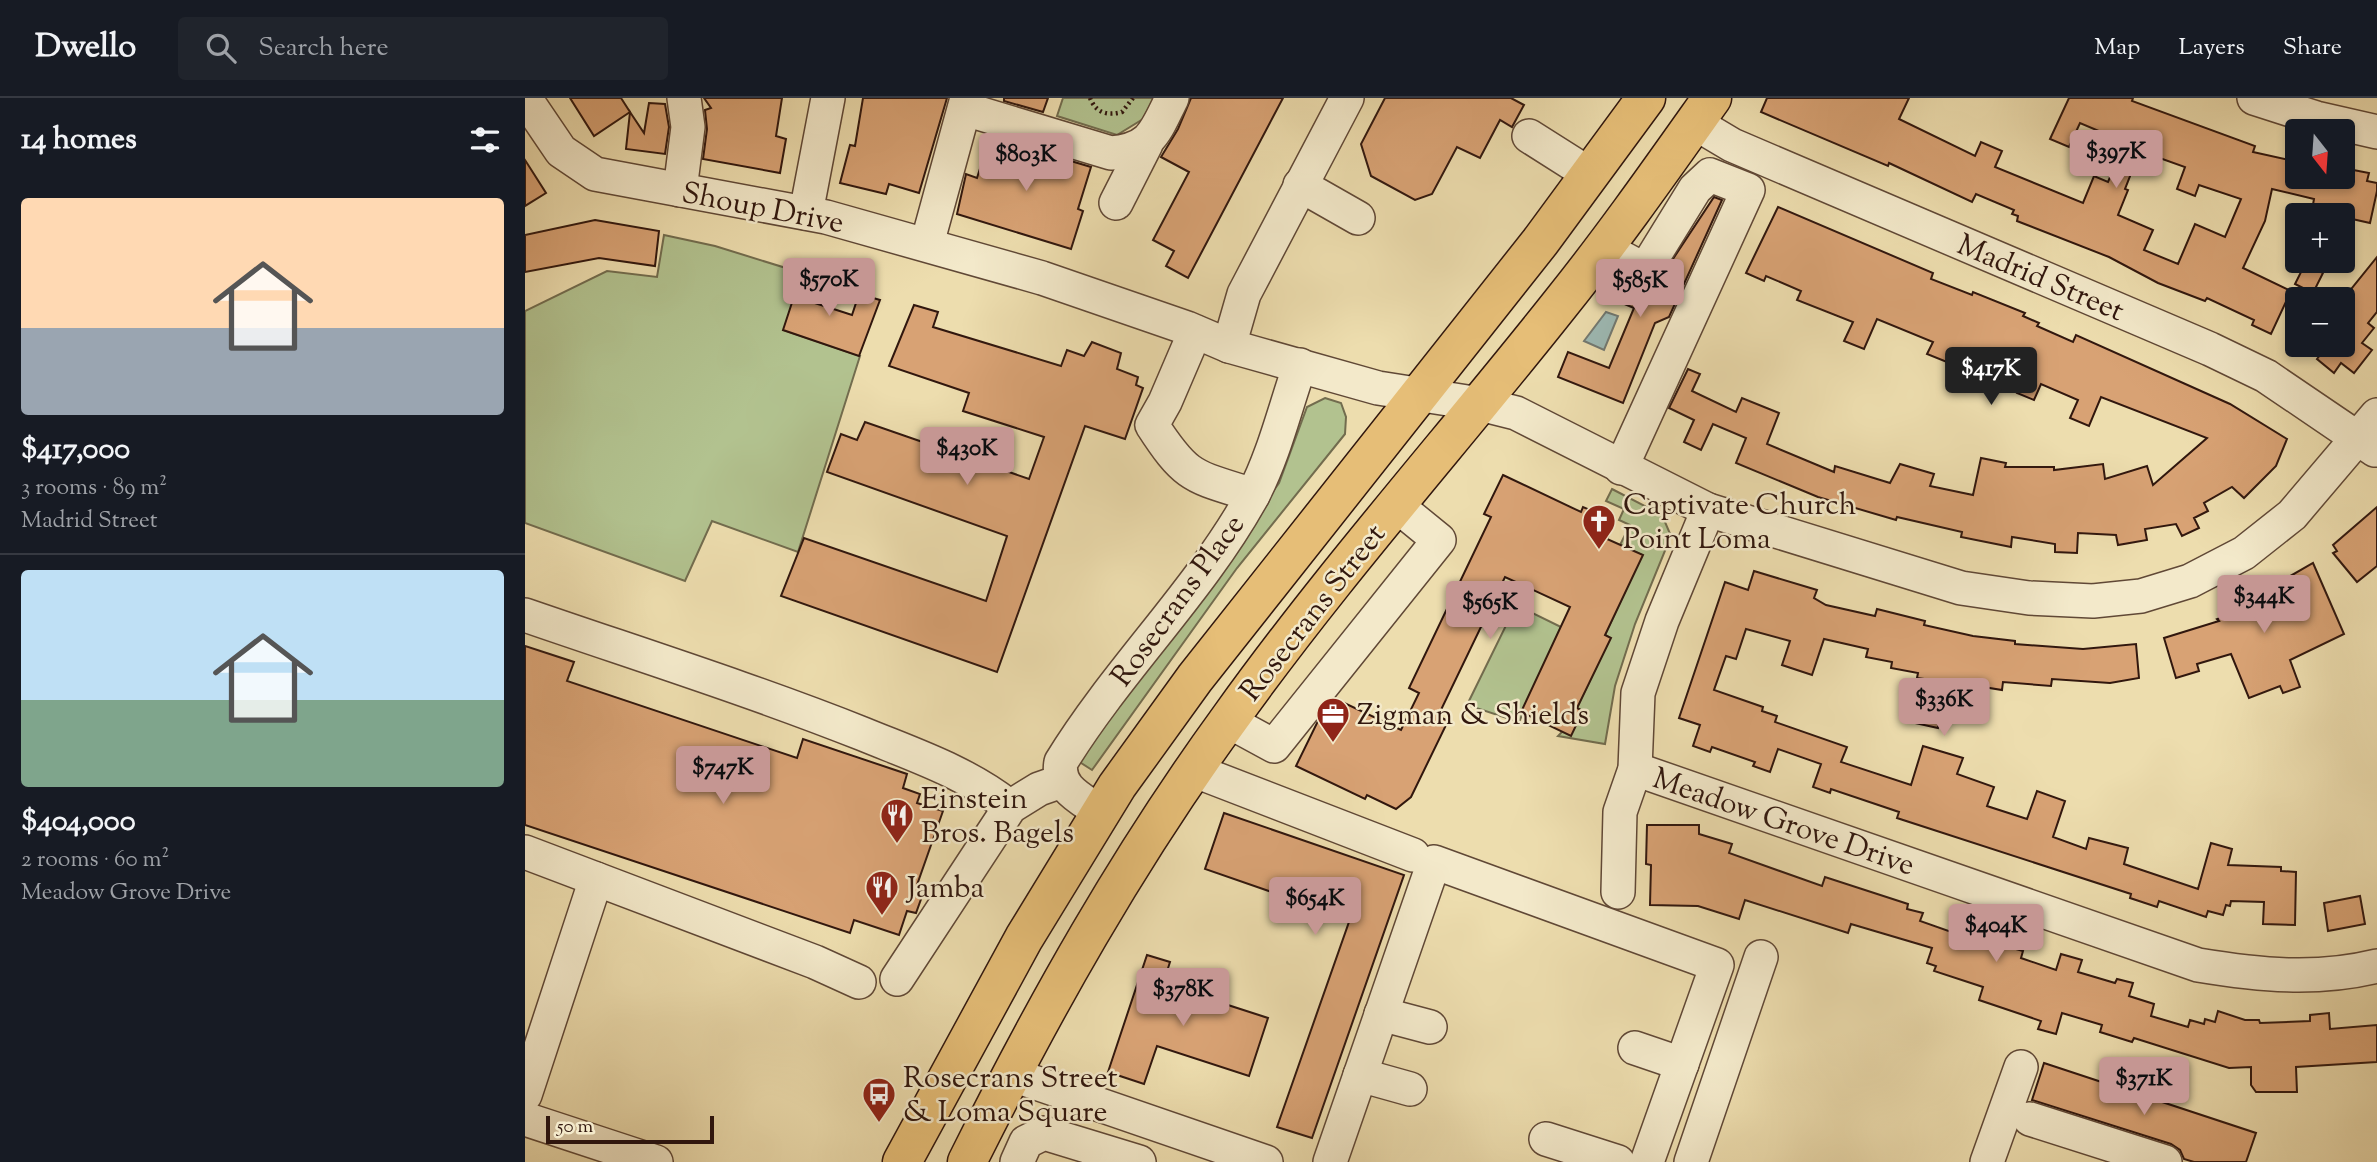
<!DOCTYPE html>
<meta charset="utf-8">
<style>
body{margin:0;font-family:"Sorts Mill Goudy",serif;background:#20242c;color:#f1f3f6;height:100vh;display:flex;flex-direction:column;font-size:26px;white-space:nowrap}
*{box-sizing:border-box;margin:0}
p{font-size:23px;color:#9ea1a6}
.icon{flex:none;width:38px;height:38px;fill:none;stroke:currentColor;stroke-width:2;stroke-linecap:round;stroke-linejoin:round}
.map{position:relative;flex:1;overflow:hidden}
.panel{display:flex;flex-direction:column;background:#171b24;width:525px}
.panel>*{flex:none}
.needle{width:46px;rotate:163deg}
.buttons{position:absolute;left:1760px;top:21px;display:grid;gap:14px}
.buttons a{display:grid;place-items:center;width:70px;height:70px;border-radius:7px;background:#171b24;box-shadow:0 4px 10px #0003;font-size:35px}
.scale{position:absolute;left:21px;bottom:18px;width:168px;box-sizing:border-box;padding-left:7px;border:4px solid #31170e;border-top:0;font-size:19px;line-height:24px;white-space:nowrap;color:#31170e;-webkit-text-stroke:5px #f3e9ca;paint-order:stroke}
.price{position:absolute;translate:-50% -60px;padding:0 16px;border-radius:7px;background:#c59692;color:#111;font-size:23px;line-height:46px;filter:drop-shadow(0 2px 4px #0008)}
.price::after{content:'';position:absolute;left:50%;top:42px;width:21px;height:16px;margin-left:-10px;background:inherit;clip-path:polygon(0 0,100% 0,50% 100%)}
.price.active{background:#222;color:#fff}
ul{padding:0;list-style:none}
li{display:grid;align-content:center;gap:14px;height:371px;padding:0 21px}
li+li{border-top:2px solid #363941}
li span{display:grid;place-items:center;height:217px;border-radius:7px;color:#555}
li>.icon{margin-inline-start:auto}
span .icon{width:126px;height:126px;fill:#fffc;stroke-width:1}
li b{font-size:30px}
h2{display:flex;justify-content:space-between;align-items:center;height:84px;padding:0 21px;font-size:30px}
header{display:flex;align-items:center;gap:42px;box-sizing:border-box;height:98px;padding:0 35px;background:#171b24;border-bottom:2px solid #363941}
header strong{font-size:33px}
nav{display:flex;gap:38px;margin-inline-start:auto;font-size:24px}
.search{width:490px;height:63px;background:#20242c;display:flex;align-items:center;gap:18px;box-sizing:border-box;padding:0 24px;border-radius:7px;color:#9ea1a6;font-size:26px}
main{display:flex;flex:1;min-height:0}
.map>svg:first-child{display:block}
.green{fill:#b2c28f;stroke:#726c4e;stroke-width:2}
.water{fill:#9dbab5;stroke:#727972;stroke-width:2}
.building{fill:#d8a274;stroke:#31170e;stroke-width:2;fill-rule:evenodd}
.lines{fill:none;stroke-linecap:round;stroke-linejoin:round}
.minor-casing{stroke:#604836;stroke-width:36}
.major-casing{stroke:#31170e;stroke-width:41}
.path{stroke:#31170e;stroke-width:4.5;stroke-dasharray:2 3.5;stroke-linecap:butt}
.minor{stroke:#f3e9ca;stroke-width:33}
.major{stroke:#e6be77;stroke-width:38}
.labels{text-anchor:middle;stroke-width:5;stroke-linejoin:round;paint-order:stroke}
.street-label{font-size:30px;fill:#31170e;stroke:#f3e9ca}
.poi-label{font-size:30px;fill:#31170e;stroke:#f3e9ca;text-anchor:start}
</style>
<header>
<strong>Dwello</strong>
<div class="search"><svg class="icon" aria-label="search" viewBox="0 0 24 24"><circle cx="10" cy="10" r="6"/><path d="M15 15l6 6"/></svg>Search here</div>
<nav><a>Map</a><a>Layers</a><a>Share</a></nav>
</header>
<main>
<section class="panel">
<h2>14 homes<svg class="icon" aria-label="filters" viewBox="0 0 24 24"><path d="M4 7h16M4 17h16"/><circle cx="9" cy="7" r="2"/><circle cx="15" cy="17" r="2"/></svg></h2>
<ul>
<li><span style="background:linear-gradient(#ffd9b3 60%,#9aa5b1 0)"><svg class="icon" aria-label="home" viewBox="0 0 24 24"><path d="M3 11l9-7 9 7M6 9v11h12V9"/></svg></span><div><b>$417,000</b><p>3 rooms · 89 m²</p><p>Madrid Street</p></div></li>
<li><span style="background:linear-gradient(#bfe0f5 60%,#7fa58c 0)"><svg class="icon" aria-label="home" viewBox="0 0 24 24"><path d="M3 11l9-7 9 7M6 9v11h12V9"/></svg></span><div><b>$404,000</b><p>2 rooms · 60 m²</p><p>Meadow Grove Drive</p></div></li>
</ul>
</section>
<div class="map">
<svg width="1852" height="1064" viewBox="0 0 1852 1064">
<rect width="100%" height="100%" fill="#edddae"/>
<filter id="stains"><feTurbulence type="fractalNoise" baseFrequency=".00286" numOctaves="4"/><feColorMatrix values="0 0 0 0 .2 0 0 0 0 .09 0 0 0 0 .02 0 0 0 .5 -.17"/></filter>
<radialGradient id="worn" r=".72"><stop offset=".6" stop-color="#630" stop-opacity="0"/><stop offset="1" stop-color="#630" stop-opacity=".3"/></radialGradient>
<g class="green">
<polygon points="538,0 629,0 618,21 592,37 532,18"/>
<polygon points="139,137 190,148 277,175 259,232 335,258 273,454 187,423 160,483 0,425 0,213 82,173 132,179"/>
<polygon points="800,300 816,305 821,319 820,336 712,470 567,672 553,663 754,385 782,309"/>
<polygon points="1087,391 1137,417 1146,438 1110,526 1090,588 1080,646 1033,638 1057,613 1052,610 1085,540 1080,537 1117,457 1095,447 1105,427 1094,422 1099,411 1081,403"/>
<polygon points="991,507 1036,529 994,624 942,607"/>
</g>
<polygon class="water" points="1081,214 1093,218 1079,252 1059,243"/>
<g class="building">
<polygon points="45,0 96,0 105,14 69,38"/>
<polygon points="179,0 257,0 251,38 261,41 255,75 178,61 182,31 180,12 186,10"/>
<polygon points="338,0 422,0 394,95 364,86 361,96 315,85 325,47 330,48"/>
<polygon points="479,0 523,0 518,14 479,3"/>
<polygon points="666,0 758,0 663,180 641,168 649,153 628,142 664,74 636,59 653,31"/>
<polygon points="860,0 986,0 999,7 987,29 975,22 955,60 932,49 907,96 890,102 846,78 836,46"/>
<path d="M1242,0H1384L1374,21L1450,58L1456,44L1477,53L1470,69L1558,105L1569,78L1583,84L1600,44L1555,25L1544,49L1525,41L1544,0H1608L1607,3L1730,48L1728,54L1773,64V79H1818V70L1844,75L1842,83L1852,85V93L1845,125L1787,112L1789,101L1747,91L1740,123L1718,170L1766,193L1746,236L1727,227L1729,222L1682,200L1680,203L1633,185L1584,159L1492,123L1493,118L1487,116L1489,112L1451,96L1447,104L1364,65L1363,68L1236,14ZM1615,53L1660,69L1652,91L1670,98L1674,87L1716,101L1700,139L1670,126L1653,166L1619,152L1628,132L1593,117L1603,92L1600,91Z"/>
<polygon points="124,5 140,6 144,29 140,56 101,51 105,14 119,35"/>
<polygon points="465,39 566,69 553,111 558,113 546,151 432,116 441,76 452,80"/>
<polygon points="0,62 21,95 0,108"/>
<polygon points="1189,99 1197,102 1144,219 1130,225 1098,305 1033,279 1043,254 1084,270 1109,210 1083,199 1097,182 1120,191 1130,188"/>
<polygon points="1253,109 1408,175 1406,181 1447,197 1448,194 1500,215 1498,218 1514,225 1512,228 1548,244 1551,237 1705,306 1762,341 1751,368 1719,400 1707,389 1679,405 1683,413 1669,420 1674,430 1657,438 1651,426 1620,431 1622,442 1593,447 1591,437 1553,435 1552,455 1530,454 1530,446 1487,439 1486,449 1436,439 1437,434 1372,419 1371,422 1293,399 1211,365 1221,340 1188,326 1176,352 1159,344 1169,322 1144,310 1163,271 1175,276 1167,293 1211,314 1217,300 1254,315 1242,346 1309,374 1310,368 1365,385 1375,366 1409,376 1405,388 1448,397 1456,360 1481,365 1480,369 1529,369 1529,372 1578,366 1580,381 1622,368 1628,387 1682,340 1576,299 1564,328 1545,320 1553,302 1516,286 1509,302 1492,295 1495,288 1458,272 1454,281 1435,274 1437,270 1402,256 1408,244 1352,221 1339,251 1319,243 1328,224 1272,202 1276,193 1241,178 1239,183 1221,175"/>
<polygon points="70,122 134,133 130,168 74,160 0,174 0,137"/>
<polygon points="1852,159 1852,214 1843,225 1849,230 1837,245 1847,252 1829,275 1816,265 1809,275 1792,261 1799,252 1792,247 1818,247 1818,201"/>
<polygon points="1780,166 1798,175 1788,195 1770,186"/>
<polygon points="278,171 299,179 290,205 327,217 334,196 355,202 334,258 258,232"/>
<polygon points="389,207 413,214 408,229 536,268 542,252 559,258 567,244 596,255 592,271 613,279 611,287 618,290 600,341 560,328 472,574 256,498 279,440 461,503 482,438 302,374 316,336 332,342 340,324 504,381 519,339 438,313 444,295 364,268"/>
<polygon points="978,377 1056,414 1058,409 1079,418 1075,426 1086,432 1082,441 1118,457 1080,537 1086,540 1052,610 1058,613 1046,638 996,614 1045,509 980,479 913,618 923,623 886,699 871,711 842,697 840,701 771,668 792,625 811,601 876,632 894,595 884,590 966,419 959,416"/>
<polygon points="1852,409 1852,468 1832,484 1808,455 1812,453 1808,447"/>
<polygon points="1788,465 1819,536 1765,562 1775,589 1758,595 1755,588 1724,600 1706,556 1672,566 1674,573 1651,580 1639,540 1694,523 1692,521 1745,500 1741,492"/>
<polygon points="1229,473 1292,492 1289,500 1301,507 1350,518 1352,511 1400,523 1399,527 1448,538 1490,543 1490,546 1558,551 1611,546 1614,580 1585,585 1527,581 1526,588 1478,584 1477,592 1446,587 1441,614 1418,609 1413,630 1390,625 1400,581 1392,580 1393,575 1366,570 1367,564 1341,559 1343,551 1299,541 1287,577 1257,567 1265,543 1221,531 1211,561 1201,558 1189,592 1238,609 1237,613 1252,618 1250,624 1322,649 1316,664 1386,687 1398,648 1438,660 1432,676 1469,689 1462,708 1502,721 1512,693 1540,703 1528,739 1561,751 1564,740 1603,750 1599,766 1673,791 1686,745 1707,751 1703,767 1756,769 1756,773 1771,774 1770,827 1738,826 1739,804 1706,803 1705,808 1701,807 1698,817 1683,813 1681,819 1634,803 1632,809 1605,800 1606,796 1372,720 1374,714 1306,691 1305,695 1288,689 1296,666 1253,651 1245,674 1228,668 1230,664 1187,649 1185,654 1168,648 1175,627 1154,620 1200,484 1223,492"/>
<polygon points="0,548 49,564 42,583 272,660 278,641 382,676 378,690 395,696 392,705 418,713 392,787 400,790 391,815 382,813 374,837 329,822 325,835 0,727"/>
<polygon points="699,715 879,777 787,1040 752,1029 825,821 680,771"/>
<polygon points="1122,727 1174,727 1174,736 1207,746 1204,755 1297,788 1300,779 1383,806 1382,811 1398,815 1395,823 1449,842 1453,831 1470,836 1493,844 1491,851 1498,853 1496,860 1531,872 1536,856 1557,862 1553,874 1590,885 1592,881 1608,885 1604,898 1629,906 1626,918 1663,929 1665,922 1679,926 1680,921 1690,924 1693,913 1720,922 1734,922 1735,925 1785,923 1785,917 1804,915 1805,931 1852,927 1852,964 1771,969 1772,994 1731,994 1726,987 1726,969 1704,970 1609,940 1607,944 1575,934 1577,927 1537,915 1531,936 1513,931 1516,923 1454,902 1458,889 1409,873 1411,868 1402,865 1407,850 1326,826 1323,835 1220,802 1214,821 1173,808 1125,807 1126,767 1121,766"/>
<polygon points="1835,798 1840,826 1803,833 1799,805"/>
<polygon points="622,857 645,864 638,886 743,920 724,978 632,948 619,986 583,974"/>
<polygon points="1519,965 1731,1035 1721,1064 1669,1064 1659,1061 1655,1052 1646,1046 1507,1002"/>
</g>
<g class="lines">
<defs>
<g id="minor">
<polyline points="0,0 36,53 70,76 301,119 517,180 662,230 704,248 853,290 955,306 991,315 1183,412 1436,490 1504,500 1568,503 1616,498 1665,483 1719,455 1767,417 1852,317"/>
<polyline points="1729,0 1791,20 1852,34"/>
<path d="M440,11L586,55C627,51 630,34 647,0"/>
<polyline points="1170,25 1207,47 1685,251 1741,278 1850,352"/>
<polyline points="1004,38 1064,76"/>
<polyline points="775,87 833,120"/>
<polyline points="155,92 163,29 159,0"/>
<polyline points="591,105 621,46"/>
<polyline points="281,115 303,0"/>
<polyline points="402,146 442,0"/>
<polyline points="1079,150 1120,172 1170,91 1185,77 1223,92 1096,370"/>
<path d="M670,234L640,304L627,327C662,381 668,378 728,397"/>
<polyline points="704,248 719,196 822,0"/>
<path d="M0,517C113,556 227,592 338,636C389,657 441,674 485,709"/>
<polyline points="703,623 749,648 914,442 871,407"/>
<path d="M1110,671L1673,867C1734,877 1791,883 1852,868"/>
<polyline points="668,672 888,757"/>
<path d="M575,714C557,701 531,690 536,664C593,571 676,492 728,397C749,357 760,310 775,267"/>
<polyline points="0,754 290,864 334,884"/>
<polyline points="1093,794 1095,714 1110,671 1113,595 1137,523 1183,412"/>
<polyline points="372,881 485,709 514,691 537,683"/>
<polyline points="856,916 905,929"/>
<polyline points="1110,950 1157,966"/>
<polyline points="485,976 741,1064"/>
<polyline points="835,977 885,991"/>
<polyline points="0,997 71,781"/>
<polyline points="0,1021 131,1064"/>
<polyline points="1505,1021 1640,1064"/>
<polyline points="1021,1041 1093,1064"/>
<polyline points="492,1064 501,1044 519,1035 614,1064"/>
<polyline points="805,1064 909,764 1192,867 1122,1064"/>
<polyline points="1166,1064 1236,859"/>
<polyline points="1462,1064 1496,969"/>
</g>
<g id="major">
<polyline points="377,1064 499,840 592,688 670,580 1015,144 1121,0"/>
<path d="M442,1064C519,909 603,760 705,620C808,476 926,344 1036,205C1089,139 1138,69 1187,0"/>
</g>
</defs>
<use href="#minor" class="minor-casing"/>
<use href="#major" class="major-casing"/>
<path class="path" d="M565,0C571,15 582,18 597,14L608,0"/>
<use href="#minor" class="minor"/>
<use href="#major" class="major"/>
</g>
<defs>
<symbol id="church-pin" viewBox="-11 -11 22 30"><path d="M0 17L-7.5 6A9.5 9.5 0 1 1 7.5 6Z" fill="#8f2418" stroke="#f3e9ca"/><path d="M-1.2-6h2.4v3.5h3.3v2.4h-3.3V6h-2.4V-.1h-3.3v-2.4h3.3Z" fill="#fff"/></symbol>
<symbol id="office-pin" viewBox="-11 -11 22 30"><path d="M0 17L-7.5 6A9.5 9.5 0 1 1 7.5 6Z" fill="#8f2418" stroke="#f3e9ca"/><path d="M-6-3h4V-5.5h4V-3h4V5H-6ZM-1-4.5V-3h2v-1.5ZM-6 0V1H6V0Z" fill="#fff"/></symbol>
<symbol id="restaurant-pin" viewBox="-11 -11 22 30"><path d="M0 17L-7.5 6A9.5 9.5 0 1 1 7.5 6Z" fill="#8f2418" stroke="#f3e9ca"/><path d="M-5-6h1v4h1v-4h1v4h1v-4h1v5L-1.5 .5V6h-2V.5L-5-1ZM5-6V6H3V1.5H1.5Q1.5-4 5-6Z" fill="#fff"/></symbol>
<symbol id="bus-pin" viewBox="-11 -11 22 30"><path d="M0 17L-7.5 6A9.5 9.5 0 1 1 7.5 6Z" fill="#8f2418" stroke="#f3e9ca"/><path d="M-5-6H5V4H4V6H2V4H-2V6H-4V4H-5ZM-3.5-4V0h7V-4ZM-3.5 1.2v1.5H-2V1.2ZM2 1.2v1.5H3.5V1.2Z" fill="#fff"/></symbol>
</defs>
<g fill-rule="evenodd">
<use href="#church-pin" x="1055" y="404" width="38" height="52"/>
<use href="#office-pin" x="789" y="597" width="38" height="52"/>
<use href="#restaurant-pin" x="353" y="698" width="38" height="52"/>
<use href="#restaurant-pin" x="338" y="770" width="38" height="52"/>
<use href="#bus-pin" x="335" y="977" width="38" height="52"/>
</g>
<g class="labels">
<g class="street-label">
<text transform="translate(238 109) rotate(11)" y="10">Shoup Drive</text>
<text transform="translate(1516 179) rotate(23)" y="10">Madrid Street</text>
<text transform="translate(652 502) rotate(-54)" y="10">Rosecrans Place</text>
<text transform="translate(787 514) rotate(-52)" y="10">Rosecrans Street</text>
<text transform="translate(1259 723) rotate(19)" y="10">Meadow Grove Drive</text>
</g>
<g class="poi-label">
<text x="1098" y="416">Captivate Church<tspan x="1098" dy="34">Point Loma</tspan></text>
<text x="832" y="626">Zigman &amp; Shields</text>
<text x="396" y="710">Einstein<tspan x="396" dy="34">Bros. Bagels</tspan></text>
<text x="382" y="799">Jamba</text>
<text x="378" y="989">Rosecrans Street<tspan x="378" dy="34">&amp; Loma Square</tspan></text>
</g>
</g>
<rect width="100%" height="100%" filter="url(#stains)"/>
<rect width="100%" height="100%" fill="url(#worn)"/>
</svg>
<div class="buttons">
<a><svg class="needle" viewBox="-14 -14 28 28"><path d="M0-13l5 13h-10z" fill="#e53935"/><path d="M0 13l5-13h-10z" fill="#9ea1a6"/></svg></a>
<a>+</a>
<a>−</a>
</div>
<div class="scale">50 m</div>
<b class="price" style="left:1591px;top:92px">$397K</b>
<b class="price" style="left:501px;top:95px">$803K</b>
<b class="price" style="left:304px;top:220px">$570K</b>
<b class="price" style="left:1115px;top:221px">$585K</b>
<b class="price active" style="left:1466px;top:309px">$417K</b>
<b class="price" style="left:442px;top:389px">$430K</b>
<b class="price" style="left:1739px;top:537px">$344K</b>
<b class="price" style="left:965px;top:543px">$565K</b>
<b class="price" style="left:1419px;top:640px">$336K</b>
<b class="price" style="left:198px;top:708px">$747K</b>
<b class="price" style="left:790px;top:839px">$654K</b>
<b class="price" style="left:1471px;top:866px">$404K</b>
<b class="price" style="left:658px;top:930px">$378K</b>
<b class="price" style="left:1619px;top:1019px">$371K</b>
</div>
</main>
